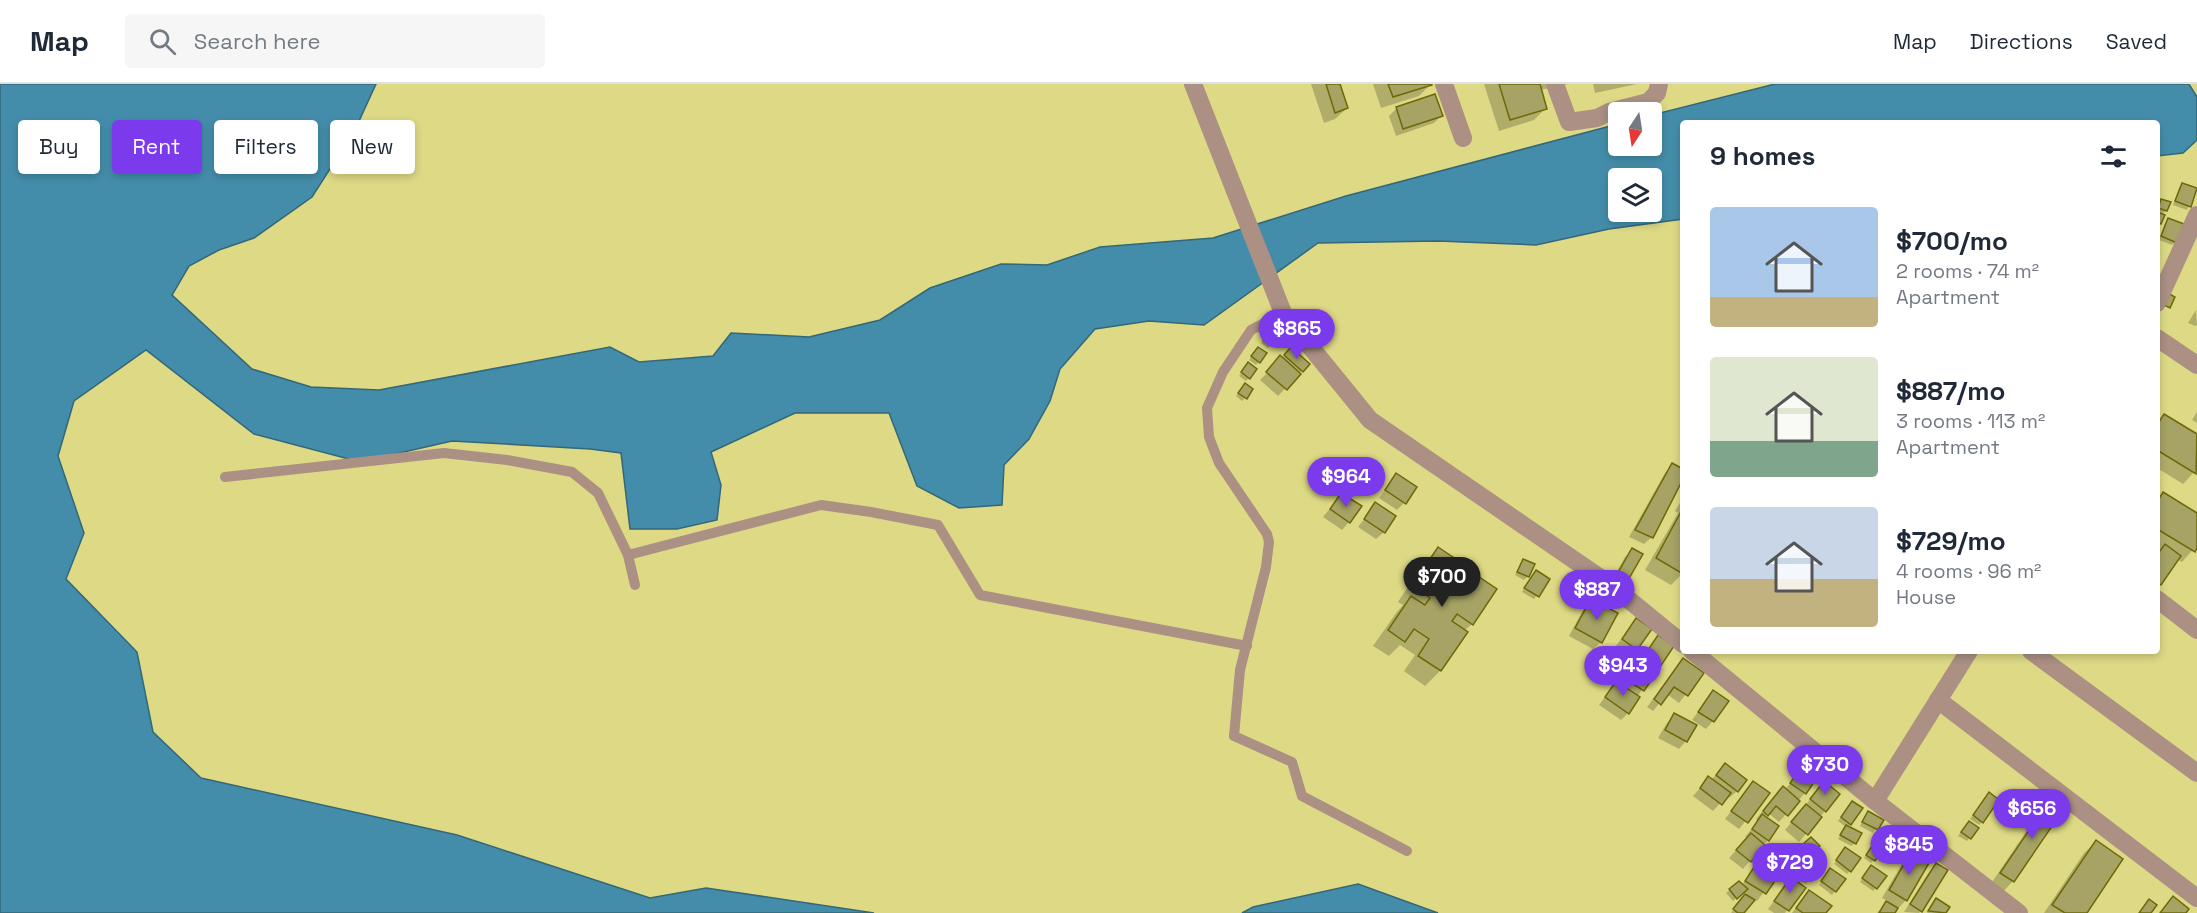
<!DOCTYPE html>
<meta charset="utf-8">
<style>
body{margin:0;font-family:"Space Grotesk",sans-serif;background:#f6f6f7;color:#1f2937;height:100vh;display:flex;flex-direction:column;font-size:22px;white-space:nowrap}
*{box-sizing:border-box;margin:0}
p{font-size:20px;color:#747a83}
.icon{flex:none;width:33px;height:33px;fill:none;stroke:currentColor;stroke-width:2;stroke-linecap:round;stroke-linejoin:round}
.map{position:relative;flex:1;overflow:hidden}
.sheet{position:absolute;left:1680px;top:36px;width:480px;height:534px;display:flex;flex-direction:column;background:#fff;border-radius:6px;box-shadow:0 3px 9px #0003}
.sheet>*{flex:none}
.top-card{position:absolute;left:18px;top:36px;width:570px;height:54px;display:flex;gap:12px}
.needle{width:39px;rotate:192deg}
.controls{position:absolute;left:1608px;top:18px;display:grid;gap:12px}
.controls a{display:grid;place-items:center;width:54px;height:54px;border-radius:6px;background:#fff;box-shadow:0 3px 9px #0003;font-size:30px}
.price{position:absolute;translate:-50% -51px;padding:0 14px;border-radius:21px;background:#7c3aed;color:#fff;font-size:20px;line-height:39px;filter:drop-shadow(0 2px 3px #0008)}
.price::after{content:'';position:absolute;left:50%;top:36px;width:18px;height:14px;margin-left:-9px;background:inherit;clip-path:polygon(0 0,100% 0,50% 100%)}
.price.on{background:#222;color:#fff}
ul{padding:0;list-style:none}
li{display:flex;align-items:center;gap:18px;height:150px;padding:0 30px}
li span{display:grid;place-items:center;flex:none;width:168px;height:120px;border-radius:6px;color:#555}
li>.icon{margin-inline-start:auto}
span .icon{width:72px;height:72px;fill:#fffc;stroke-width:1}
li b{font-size:26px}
h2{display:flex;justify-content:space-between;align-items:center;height:72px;padding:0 30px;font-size:26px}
.tag{padding:0 21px;border-radius:6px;background:#fff;box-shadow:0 3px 9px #0003;font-size:21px;line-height:54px}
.tag.on{background:#7c3aed;color:#fff}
header{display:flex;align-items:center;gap:36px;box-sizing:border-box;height:84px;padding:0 30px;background:#fff;border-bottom:2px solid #e0e1e3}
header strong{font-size:28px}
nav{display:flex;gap:33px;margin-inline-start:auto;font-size:21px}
.search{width:420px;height:54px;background:#f6f6f7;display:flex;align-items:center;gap:15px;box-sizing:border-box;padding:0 21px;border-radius:6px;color:#747a83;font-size:22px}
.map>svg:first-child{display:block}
.water{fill:#448daa;stroke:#346777;stroke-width:1.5;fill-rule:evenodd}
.shadow{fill:#0003}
.building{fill:#a6a364;stroke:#6d6907;stroke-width:1.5}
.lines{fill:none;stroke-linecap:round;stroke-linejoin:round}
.service{stroke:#ab9083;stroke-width:10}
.minor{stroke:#ab9083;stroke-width:18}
.tertiary{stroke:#ab9083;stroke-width:18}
</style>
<header>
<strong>Map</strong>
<div class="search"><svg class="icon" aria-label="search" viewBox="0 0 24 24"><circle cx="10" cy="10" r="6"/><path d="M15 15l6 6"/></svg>Search here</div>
<nav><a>Map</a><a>Directions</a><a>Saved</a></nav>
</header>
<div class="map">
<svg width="2197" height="829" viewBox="0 0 2197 829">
<rect width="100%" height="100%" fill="#ddd985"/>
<g class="water">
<path d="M0,0H376L355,46L312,113L254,154L219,166L189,182L172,211L252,285L311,303L379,306L610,263L639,278L713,272L731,249L809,253L880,236L930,204L1001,180L1047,181L1100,163L1213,154L1346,112L1618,40V62H1652V31L1775,0H2189L2197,13V56L2183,69L2157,72V39H1683V135L1609,145L1536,161L1438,157L1318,159L1204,241L1149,237L1095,245L1060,285L1050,317L1029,355L1004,381L1002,421L959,424L917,402L889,329H795L711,368L721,401L717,436L677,445H630L621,369L590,365L452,357L360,378L254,350L146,266L74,317L58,372L84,449L66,495L137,568L153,648L201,694L457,751L650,814L706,804L874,829H0ZM1618,94H1652V128H1618Z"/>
<polygon points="1358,800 1438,829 1242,829 1253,823"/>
</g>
<g class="shadow">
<polygon points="1311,0 1339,0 1347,24 1335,35 1324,39"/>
<polygon points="1373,0 1431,0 1419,12 1381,24"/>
<polygon points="1484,0 1568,0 1540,6 1546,24 1534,36 1499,47"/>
<polygon points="1593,0 1637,0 1595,9"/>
<polygon points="1397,24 1441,32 1434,39 1396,52 1389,32"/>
<polygon points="2183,100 2197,106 2187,126 2173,121 2179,104"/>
<polygon points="2162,116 2166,126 2161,131 2160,139 2157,142 2157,123"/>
<polygon points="2168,136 2176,158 2172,161 2159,156 2165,139"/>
<polygon points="2196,226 2197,241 2195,242 2188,239"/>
<polygon points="1267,251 1271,261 1268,264 1261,259"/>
<polygon points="1291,265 1308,280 1278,312 1260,296"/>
<polygon points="1255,268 1259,278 1256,281 1249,276"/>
<polygon points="1245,284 1249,294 1246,297 1239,292"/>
<polygon points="1245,301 1245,314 1242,317 1236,312"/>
<polygon points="2197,328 2197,339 2192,336"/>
<polygon points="2164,332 2197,351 2197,385 2183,400 2157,384 2157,338"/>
<polygon points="1673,381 1683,387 1683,392 1652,453 1644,460 1629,453 1665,389"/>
<polygon points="1396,391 1404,419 1397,426 1379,414"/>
<polygon points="2163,410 2197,431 2197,461 2182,478 2177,475 2157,502 2157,471 2161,466 2157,463 2157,416"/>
<polygon points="1341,411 1349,438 1342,446 1323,433"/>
<polygon points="1683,414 1683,489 1671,501 1645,486 1678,429 1675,427"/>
<polygon points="1376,420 1384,448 1376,455 1358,443"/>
<polygon points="1438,465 1450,496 1458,501 1470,489 1472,540 1464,547 1466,549 1440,587 1425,602 1404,587 1415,571 1400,561 1389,572 1373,562 1396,529 1403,521 1398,518 1423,480"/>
<polygon points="1633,466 1625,497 1618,504 1610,500 1625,473"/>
<polygon points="1523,477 1528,492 1524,496 1515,491"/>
<polygon points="1533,492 1548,496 1534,515 1522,508"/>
<polygon points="1592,517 1601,558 1593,565 1569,552 1584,524"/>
<polygon points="1636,536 1650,546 1629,573 1615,563"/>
<polygon points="1658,553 1672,562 1651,590 1628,629 1621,636 1599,621 1615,600 1613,599 1623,584 1631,576 1637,580"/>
<polygon points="1683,576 1702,589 1679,619 1667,610 1653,627 1647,623"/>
<polygon points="1713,608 1713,637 1706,645 1692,636"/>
<polygon points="1674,631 1686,657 1679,665 1658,654 1667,639"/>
<polygon points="1805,680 1805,709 1779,738 1768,729 1764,733 1768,756 1743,785 1729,774 1747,754 1745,753 1758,737 1756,735 1775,712 1785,706"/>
<polygon points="1725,681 1737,707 1729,714 1727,712 1713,727 1693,712 1709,694 1711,696"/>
<polygon points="1753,699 1768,710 1739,745 1725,735"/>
<polygon points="1817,707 1825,727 1799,758 1785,746"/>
<polygon points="1986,714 1982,738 1979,741 1970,735"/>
<polygon points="2051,716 2013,797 2002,809 1990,801 2040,727"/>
<polygon points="1849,722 1850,740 1847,743 1855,759 1851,762 1838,755 1846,743 1838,737"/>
<polygon points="1865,732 1882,736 1873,749 1860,742"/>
<polygon points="1965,742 1970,754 1967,757 1958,752"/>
<polygon points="1811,755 1818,762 1808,771 1801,764"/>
<polygon points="1876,756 1874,776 1871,779 1864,774"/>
<polygon points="2096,758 2085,829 2044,829 2084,769"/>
<polygon points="1842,769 1850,787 1847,790 1834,780"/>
<polygon points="1911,770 1906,816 1894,829 1877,829 1888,817 1882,814 1903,778"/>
<polygon points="1802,778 1818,784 1806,800 1793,790"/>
<polygon points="1936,781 1921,827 1919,829 1904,828 1929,788"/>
<polygon points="1756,782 1775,794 1757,817 1754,815 1742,829 1731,829 1747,810 1743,808 1733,817 1726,809 1739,799 1742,801"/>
<polygon points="1868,786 1876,804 1873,807 1860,798"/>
<polygon points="1827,789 1844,795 1832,811 1819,801"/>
<polygon points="1791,795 1804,804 1785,829 1774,829 1768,825"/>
<polygon points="1809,808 1824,829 1792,829 1802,815"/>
<polygon points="1936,816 1948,823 1945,829 1927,829"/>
</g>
<g class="building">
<polygon points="1326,0 1340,0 1348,24 1335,29"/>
<polygon points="1388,0 1432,0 1432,1 1393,13"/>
<polygon points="1499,0 1540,0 1547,25 1510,36"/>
<polygon points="1435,10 1443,32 1403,45 1396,23"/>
<polygon points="2182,99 2197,104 2191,123 2175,117"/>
<polygon points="2161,115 2171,118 2167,127 2158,124"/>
<polygon points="2157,128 2165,131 2161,140 2157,138"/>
<polygon points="2168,134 2184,140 2177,159 2161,152"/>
<polygon points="2166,208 2175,213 2170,224 2160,219"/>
<polygon points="1270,246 1279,252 1272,262 1263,256"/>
<polygon points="1258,263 1267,269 1260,279 1251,272"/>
<polygon points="1291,263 1310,280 1303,288 1284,271"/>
<polygon points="1280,271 1301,290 1287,306 1266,288"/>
<polygon points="1248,278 1257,285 1250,295 1241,288"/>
<polygon points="1245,299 1253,305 1247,315 1238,309"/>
<polygon points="2164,330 2197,350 2196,390 2157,366 2157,341"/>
<polygon points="1672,379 1683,385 1683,395 1653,454 1635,446"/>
<polygon points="1396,389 1417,403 1406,420 1385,406"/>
<polygon points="2163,408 2197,429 2197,464 2195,468 2157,445 2157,418"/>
<polygon points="1341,409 1362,422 1350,439 1330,425"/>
<polygon points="1375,418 1396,432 1385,449 1364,435"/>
<polygon points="1683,424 1683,490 1656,474"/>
<polygon points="2165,460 2181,472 2161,501 2157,498 2157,471"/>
<polygon points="1438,463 1463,480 1452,496 1460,501 1470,487 1497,505 1473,541 1457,530 1452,537 1468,548 1441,587 1418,572 1429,555 1414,545 1405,558 1388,546 1411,512 1425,521 1430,514 1412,502"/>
<polygon points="1632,464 1643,470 1627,498 1616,492"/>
<polygon points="1523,475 1535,480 1529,493 1517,488"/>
<polygon points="1536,486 1550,495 1539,513 1524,504"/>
<polygon points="1591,515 1618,529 1602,559 1575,544"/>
<polygon points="1636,534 1652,545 1637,566 1622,555"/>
<polygon points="1658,551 1674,562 1660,583 1644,572"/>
<polygon points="1631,574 1655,591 1644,607 1619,591"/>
<polygon points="1683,574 1704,589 1688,612 1674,603 1661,621 1654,615"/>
<polygon points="1616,597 1640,613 1629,630 1605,613"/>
<polygon points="1713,606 1729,617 1714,638 1698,628"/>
<polygon points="1674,629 1697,641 1687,658 1665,646"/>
<polygon points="1805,678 1821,688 1806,710 1790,699"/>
<polygon points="1725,679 1747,696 1738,708 1716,691"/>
<polygon points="1708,692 1731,709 1722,721 1700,704"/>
<polygon points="1753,697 1770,709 1748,739 1731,727"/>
<polygon points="1824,697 1840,710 1826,728 1810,715"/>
<polygon points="1783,702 1800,717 1788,732 1776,722 1768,732 1763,727"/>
<polygon points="1989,708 1999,716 1983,739 1973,731"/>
<polygon points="2051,714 2065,723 2014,798 2000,789"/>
<polygon points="1852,717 1863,724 1851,741 1841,733"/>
<polygon points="1806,720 1822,733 1808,751 1791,738"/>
<polygon points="1868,727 1884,736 1878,746 1862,738"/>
<polygon points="1762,730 1779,742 1769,757 1752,745"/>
<polygon points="1969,737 1979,744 1971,755 1961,748"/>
<polygon points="1846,741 1862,749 1856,760 1840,751"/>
<polygon points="1751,749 1765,761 1751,778 1736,766"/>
<polygon points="1879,751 1889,757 1875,777 1866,771"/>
<polygon points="1811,753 1820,762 1812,769 1803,760"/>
<polygon points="2096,756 2123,775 2087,829 2065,829 2052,821"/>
<polygon points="1845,763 1861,774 1851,788 1836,776"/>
<polygon points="1911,768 1929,779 1907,817 1889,806"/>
<polygon points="1805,773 1820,784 1811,797 1795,786"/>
<polygon points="1936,779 1948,786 1922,828 1910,820"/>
<polygon points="1756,780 1777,794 1766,810 1745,797"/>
<polygon points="1871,781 1887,792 1877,805 1862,794"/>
<polygon points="1830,784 1846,795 1836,808 1821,797"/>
<polygon points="1791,793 1806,804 1789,827 1774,817"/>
<polygon points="1739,797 1748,805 1737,815 1729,805"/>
<polygon points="1809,806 1832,822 1826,829 1803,829 1796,824"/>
<polygon points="1745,810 1755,816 1744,829 1738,829 1733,825"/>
<polygon points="2173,812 2189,825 2186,829 2160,829"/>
<polygon points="1936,814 1950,823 1946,829 1928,827"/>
<polygon points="2149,815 2157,821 2151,829 2139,829"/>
<polygon points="1886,817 1898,824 1895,829 1879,829"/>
</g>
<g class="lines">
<g class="service">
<polyline points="1283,229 1251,246 1223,288 1207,324 1209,353 1219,379 1267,450 1269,458 1266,483 1240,586 1234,652 1292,678 1302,712 1407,767"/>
<polyline points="225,393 444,369 507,376 572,388 598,409 628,471 821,421 871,428 938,441 980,511 1247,562"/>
<polyline points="628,471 635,501"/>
</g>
<g class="minor">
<polyline points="1444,0 1463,54"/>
<polyline points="1555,0 1569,38 1597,34 1609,28 1648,18 1657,9 1659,0"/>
<polyline points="2157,219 2197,131"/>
<polyline points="2157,254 2197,281"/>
<polyline points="2157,515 2197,546"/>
<polyline points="2031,567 2197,689"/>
<polyline points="1938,616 2197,814"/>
<polyline points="1875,717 1969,567"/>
</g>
<g class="tertiary">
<polyline points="1193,0 1283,229 1370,336 1612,502 1683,560"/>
<polyline points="1692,567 1875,717 2019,829"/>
</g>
</g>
</svg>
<div class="controls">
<a><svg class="needle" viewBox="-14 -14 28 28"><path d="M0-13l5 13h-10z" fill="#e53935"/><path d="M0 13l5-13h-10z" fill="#747a83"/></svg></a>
<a><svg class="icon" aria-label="layers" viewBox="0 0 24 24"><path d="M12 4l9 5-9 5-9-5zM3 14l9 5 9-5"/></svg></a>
</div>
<b class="price" style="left:1297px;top:276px">$865</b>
<b class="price" style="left:1346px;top:424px">$964</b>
<b class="price on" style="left:1442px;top:524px">$700</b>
<b class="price" style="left:1597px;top:537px">$887</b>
<b class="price" style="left:1623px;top:613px">$943</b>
<b class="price" style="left:1825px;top:712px">$730</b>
<b class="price" style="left:2032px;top:756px">$656</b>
<b class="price" style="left:1909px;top:792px">$845</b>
<b class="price" style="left:1790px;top:810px">$729</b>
<div class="top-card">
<a class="tag">Buy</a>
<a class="tag on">Rent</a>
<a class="tag">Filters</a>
<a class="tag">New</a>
</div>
<section class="sheet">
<h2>9 homes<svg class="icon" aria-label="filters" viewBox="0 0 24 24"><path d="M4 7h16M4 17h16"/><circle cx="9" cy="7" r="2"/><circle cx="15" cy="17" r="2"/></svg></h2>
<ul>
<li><span style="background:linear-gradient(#a9c7e8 75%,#c2b280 0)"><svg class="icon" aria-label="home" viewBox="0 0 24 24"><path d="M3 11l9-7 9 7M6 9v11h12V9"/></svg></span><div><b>$700/mo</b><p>2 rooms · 74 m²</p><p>Apartment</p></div></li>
<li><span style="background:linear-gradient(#dfe7d0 70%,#7fa58c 0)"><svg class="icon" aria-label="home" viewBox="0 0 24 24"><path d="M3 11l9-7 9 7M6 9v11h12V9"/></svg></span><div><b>$887/mo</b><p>3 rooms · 113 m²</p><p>Apartment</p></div></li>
<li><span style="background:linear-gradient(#c9d6e8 60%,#c2b280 0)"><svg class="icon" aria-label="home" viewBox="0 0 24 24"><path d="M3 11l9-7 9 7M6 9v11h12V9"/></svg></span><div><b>$729/mo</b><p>4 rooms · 96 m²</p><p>House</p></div></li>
</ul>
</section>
</div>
